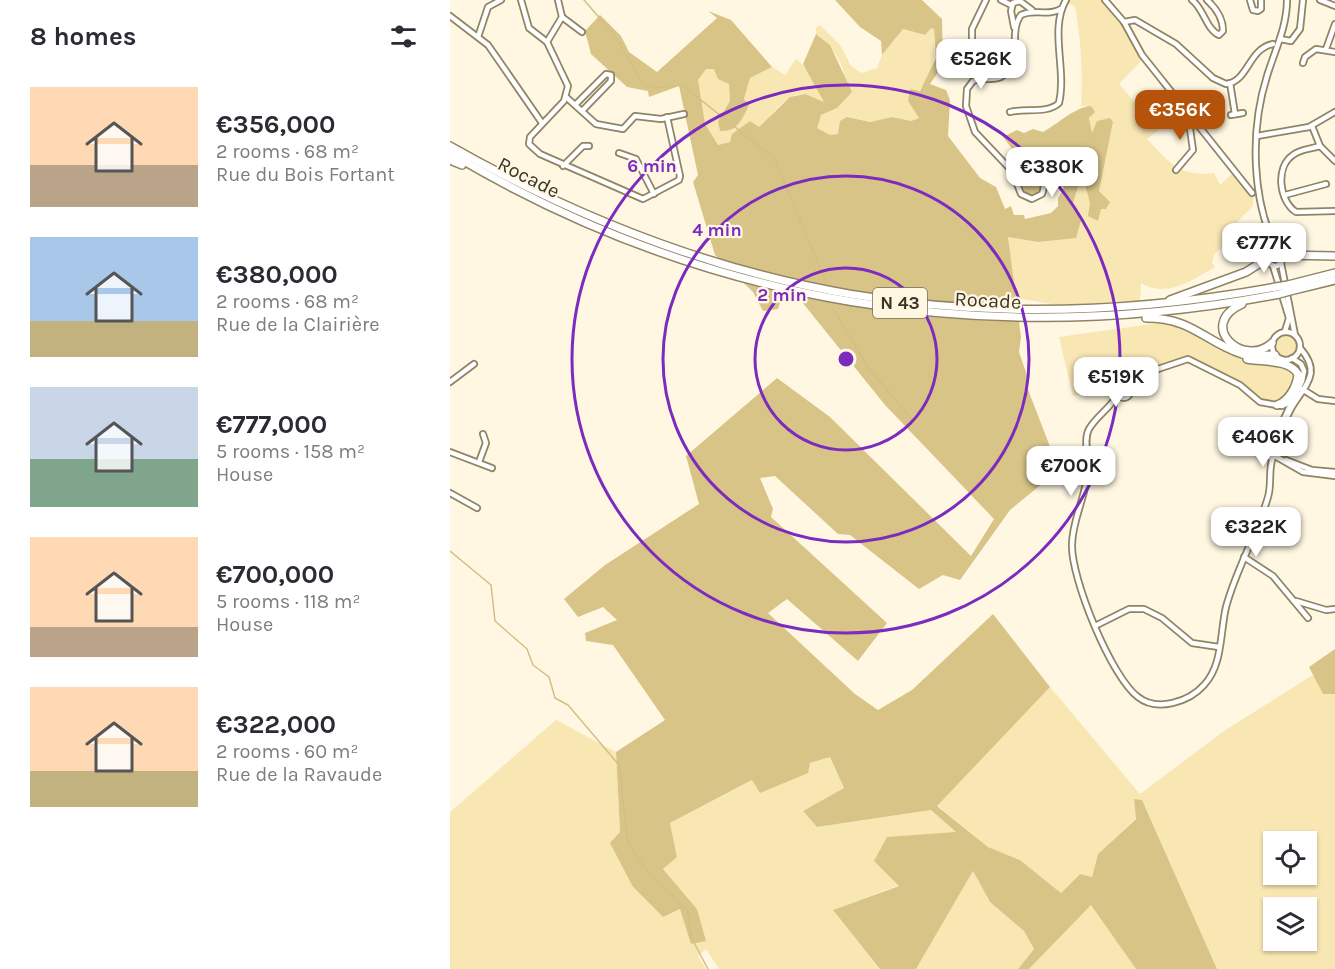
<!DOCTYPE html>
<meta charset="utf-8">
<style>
body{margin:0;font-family:Karla,sans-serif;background:#f2f2f3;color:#2b2b33;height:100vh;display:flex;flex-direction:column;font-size:22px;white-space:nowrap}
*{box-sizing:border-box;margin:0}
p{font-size:20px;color:#7c7c81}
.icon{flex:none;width:33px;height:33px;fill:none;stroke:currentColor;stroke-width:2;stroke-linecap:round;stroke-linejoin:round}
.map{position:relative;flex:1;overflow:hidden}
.side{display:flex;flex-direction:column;background:#fff;width:450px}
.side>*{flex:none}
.buttons{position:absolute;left:813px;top:831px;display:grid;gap:12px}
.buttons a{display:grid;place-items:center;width:54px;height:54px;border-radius:0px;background:#fff;box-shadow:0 2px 4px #0004;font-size:30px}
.price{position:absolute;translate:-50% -51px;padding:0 14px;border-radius:12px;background:#fff;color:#222;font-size:20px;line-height:39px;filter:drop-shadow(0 2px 3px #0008)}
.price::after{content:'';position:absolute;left:50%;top:36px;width:18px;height:14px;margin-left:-9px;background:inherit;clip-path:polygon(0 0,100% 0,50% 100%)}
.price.active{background:#b45309;color:#fff}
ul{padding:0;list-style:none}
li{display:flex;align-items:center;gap:18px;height:150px;padding:0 30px}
li span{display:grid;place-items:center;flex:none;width:168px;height:120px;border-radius:0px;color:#555}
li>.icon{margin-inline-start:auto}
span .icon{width:72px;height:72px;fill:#fffc;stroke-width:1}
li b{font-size:26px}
h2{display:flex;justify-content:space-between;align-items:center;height:72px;padding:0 30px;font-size:26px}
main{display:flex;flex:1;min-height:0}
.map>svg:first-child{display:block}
.green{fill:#f8e6b3;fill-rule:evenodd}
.forest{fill:#d9c488}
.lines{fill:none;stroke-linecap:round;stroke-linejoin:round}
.stream{stroke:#d4bf83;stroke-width:1.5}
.minor-casing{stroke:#8f8463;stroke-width:8}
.highway-casing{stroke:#8f8463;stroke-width:10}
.minor{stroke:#fff;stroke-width:4.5}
.highway{stroke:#fff;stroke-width:7}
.highway-bridge-casing{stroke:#8f8463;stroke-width:10;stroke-linecap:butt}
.highway-bridge{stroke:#fff;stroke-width:7}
.ring{fill:none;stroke:#7b2cbf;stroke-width:3}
.labels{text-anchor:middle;stroke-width:4.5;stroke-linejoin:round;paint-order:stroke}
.shield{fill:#fff7e2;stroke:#756f5f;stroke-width:1.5}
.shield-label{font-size:18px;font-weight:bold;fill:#3a3527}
.street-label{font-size:20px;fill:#3a3527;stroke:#fff7e2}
.centre{fill:#7b2cbf;stroke:#fff7e2;stroke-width:3}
.ring-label{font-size:18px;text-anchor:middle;font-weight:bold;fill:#7b2cbf;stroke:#fff7e2;stroke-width:4.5;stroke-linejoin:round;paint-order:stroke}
</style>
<main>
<section class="side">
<h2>8 homes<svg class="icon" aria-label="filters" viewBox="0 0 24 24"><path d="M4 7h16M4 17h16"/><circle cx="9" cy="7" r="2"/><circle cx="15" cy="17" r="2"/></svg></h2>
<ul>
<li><span style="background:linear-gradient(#ffd9b3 65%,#b9a48a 0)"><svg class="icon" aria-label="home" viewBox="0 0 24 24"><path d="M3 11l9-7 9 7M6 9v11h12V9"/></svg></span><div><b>€356,000</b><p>2 rooms · 68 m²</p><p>Rue du Bois Fortant</p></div></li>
<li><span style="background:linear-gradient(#a9c7e8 70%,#c2b280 0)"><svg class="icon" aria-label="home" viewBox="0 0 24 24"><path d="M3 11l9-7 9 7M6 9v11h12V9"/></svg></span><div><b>€380,000</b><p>2 rooms · 68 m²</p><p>Rue de la Clairière</p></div></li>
<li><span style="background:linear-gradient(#c9d6e8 60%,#7fa58c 0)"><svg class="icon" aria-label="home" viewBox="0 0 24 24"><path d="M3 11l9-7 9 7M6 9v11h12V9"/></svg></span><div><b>€777,000</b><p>5 rooms · 158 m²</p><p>House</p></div></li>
<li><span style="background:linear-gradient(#ffd9b3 75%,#b9a48a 0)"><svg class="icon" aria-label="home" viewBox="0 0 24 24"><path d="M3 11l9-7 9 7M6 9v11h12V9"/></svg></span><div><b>€700,000</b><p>5 rooms · 118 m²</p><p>House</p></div></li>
<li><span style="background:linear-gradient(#ffd9b3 70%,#c2b280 0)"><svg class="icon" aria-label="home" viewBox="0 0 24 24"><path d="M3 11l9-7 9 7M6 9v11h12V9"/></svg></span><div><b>€322,000</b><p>2 rooms · 60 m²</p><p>Rue de la Ravaude</p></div></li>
</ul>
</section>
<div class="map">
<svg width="885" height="969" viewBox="0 0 885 969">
<rect width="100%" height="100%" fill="#fff7e2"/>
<g class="green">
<path d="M618,0H653L670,20L692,60L669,84L709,130L697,139C720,163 729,177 764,173L770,185L785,171L803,195V206L787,222L793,235L765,253L762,262L765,267C742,280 717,299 691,283L690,301L609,305L565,298L558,236L587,242L623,204L633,172L640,203L649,191L663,122L642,133L639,130L641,106H631C633,72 631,40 625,6L617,3Z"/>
<path d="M370,25L391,46L401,66L411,73L427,68L432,55L453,29L474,35L481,27L484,29C486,60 484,80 458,100L469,118L461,121L442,117L420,122L397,117L388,134L380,135L366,128L371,115L387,108C389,98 395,84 394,74C392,61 377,39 366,34V28Z"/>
<path d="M346,59C359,68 366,88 375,102C368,101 363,97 356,95C336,90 322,117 309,127L300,121L280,142L268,145C254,133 245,100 248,82C249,77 253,73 256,69H264L279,84L280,101L268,121L299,105L294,99L300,78L322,67L335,75Z"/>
<polygon points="723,321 792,359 837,366 846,376 836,399 825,403 810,400 791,383 757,365 736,357 711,364 680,384 623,396 609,337"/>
<circle cx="836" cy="346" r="11"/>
<path d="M885,657V969H767L692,800H684L686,818L648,854L642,877L630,874L611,893L570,860L538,847L487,805L600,687L690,794L774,731L866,673ZM824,842H856V874H824ZM824,908H856V940H824Z"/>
<polygon points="106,720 166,752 170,832 183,887 213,917 230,909 247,909 213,869 227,857 220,823 303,780 310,792 360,763 380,757 394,788 353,811 367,827 481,810 507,833 449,885 383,910 430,969 269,969 256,949 248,956 256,969 0,969 0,812"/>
<polygon points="523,871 540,902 574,931 584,949 568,969 466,969"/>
<polygon points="641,904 686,969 579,969"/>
</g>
<g class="forest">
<path d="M385,0H472L492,19L493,65L480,84L496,90L500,100L498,136L530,178L546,187L555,209L561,206L564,215H574L575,219L601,213L608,206V198L614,188L597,155L581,149L577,152L563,150L553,137L567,130L574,133L583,129L593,132C609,123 625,107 641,106L645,112L639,118L642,133L647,121L660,118L663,122L649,191L660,202L656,209H651L648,221L638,216L640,203L632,173L623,204L632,217L626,238L588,242L558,237L571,337L569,352L579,381L577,387L609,470L560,510L510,580L493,575L469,589L400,535L388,534L325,476L310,478L323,509L321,517L437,623L408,661L337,599L318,613L405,694L428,710L462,690L543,614L600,687L487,806L538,847L570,860L611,893L630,874L642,877L648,854L686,819L684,799L692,800L767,969H686L641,905L579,969H568L584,949L574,931L540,902L523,871L466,969H430L383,910L449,886L424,861L437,837L506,832L481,810L367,827L353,811L394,788L380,757L360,763L358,773L310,793L302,780L220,823L227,857L213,869L247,909L256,941L241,944L230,909L213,917L183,887L160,843L170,832L166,752L215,720L163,645L136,641L135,633L167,620L153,607L128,617L114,599L155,565L249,504L236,456L327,378L380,417L521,556L544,519L435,405L352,302L331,300L328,309L313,311L303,292L265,255L243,182L248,175L229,86L199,97L198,91L177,87L141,54L135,31L150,15L171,36L179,52L207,72L267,18L258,11L281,20L322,67L300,78L294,99L299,105C292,119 288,132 270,131L268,121L280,101L279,84L268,79L264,69H256L248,80L255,124L268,145L280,142L282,134L300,121L309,127L340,97L355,94L374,102L353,64L366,34L380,45L402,92L387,108L371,115L367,128L380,135L388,134L390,121L397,117L420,122L442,117L461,121L469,118L458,101L460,89L470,91L486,58L484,29L481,28L475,35L453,29L432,55L431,41L410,27Z"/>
<path d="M564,173C578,173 586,173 592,187L589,193L579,196L566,182Z"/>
<polygon points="885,649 885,694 873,694 859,667"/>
</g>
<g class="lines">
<g class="stream">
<polyline points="134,0 166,37 193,84 206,88 232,85 324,158 377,285"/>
<polyline points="384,310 417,366 461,418"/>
<polyline points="0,551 41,585 45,621 77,649 83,665 99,677 105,698 118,705 169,765 178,843 195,868 237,910 241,937 258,969"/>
</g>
<defs>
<g id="minor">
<polyline points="71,0 79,28 97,42 118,86 114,101 80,137 79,144 90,154 193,199 229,180 230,176 217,117"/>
<polyline points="536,0 522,29 522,47 541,47"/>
<polyline points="551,0 561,5"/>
<polyline points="655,0 674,22 692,55 802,193"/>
<path d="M742,0C754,9 756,29 769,35L773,31C773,18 767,9 757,0"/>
<polyline points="800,0 803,10 808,11 811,9 811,0"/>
<polyline points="870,0 885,6"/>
<polyline points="0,16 38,45 92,123"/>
<polyline points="112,17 132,32"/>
<path d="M674,22L685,20L726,44L763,78L776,84C799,81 798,49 823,44"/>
<polyline points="564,27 561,11 563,3 570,1 582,10"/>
<polyline points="28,37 38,7 51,0"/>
<polyline points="830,39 841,41 850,29 853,0"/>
<polyline points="97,42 112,17 108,0"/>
<polyline points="505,47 522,47"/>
<polyline points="876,49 885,24"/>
<polyline points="853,63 855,57 866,49 885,52"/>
<polyline points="780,83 785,114"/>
<polyline points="116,97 146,124 173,129 185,116 211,119 234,114"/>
<polyline points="125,105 156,74 161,75 161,81 132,111"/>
<path d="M560,112C574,108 598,114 609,103C617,69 599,30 616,0"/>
<polyline points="781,115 793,113"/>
<polyline points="862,126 870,146 885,161"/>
<polyline points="807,136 859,127 885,112"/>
<path d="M870,146C861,149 850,149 843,155C825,167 829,201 846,212L885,211"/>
<polyline points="169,153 186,159 204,194"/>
<polyline points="113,166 133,146 139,146"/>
<polyline points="726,170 743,150 740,129 744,123"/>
<path d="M562,171C576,165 600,175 592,194L582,199L571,194L562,171L525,132L516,106L517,89L523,81C532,77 542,81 551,77C575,65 557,33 571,15C584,8 597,17 611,9"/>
<polyline points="835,195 876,184"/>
<circle cx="825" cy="259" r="7"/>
<path d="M828,253C801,201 800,130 817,76C825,50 837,27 837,0"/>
<polyline points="831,263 845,335"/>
<polyline points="823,266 839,318 835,331"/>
<circle cx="836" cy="346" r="14"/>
<polyline points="0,382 24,364"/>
<circle cx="674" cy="392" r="6"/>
<polyline points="678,387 708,369 738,359 790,385 810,402 832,406 840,402"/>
<polyline points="852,389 868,399 885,401"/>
<path d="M668,394C661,408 647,415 639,429C633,440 639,457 638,469C637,495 622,519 622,545C621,578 661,677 688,697C707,712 739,702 754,685C773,665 770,632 776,607C786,569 807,535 818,497C822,484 818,469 823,457"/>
<polyline points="822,439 827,443 828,452 823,457 817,457 812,453 810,445 816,439 822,439 828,431 852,381 854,371 851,364 842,358"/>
<path d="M827,443C831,430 836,418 842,407C856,384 872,373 850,348"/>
<polyline points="0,452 42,468"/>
<polyline points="825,456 853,472 885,476"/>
<polyline points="836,460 862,470 885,472"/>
<polyline points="29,462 36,443 33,434"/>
<polyline points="0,493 27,508"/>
<polyline points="794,557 823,576 858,618"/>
<polyline points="846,601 876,610 885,609"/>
<polyline points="645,626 679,609 694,609 712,618 742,643 769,647"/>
</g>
<g id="highway">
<path d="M0,146C268,298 523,342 826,287"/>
<path d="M0,153C255,305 539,350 829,294"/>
<polyline points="0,160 12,165"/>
<polyline points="831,255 885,256"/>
<polyline points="838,285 885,273"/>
<polyline points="840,291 885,280"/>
<polyline points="720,300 796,272 818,258"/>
<path d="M792,304C746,325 793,369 822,343"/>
<path d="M696,318C743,318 753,341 792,354C803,357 814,355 825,355"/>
<path d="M797,359C813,362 839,359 848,374C847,386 839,401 827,405"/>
</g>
</defs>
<use href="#minor" class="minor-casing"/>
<use href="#highway" class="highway-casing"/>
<use href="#minor" class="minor"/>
<use href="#highway" class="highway"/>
<defs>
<g id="highway-bridge">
<polyline points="826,287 838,285"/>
<polyline points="829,294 840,291"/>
</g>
</defs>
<use href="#highway-bridge" class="highway-bridge-casing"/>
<use href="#highway-bridge" class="highway-bridge"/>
</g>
<g class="ring">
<circle cx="396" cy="359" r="91"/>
<circle cx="396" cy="359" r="183"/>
<circle cx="396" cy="359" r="274"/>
</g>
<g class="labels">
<rect class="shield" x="423" y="288" width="54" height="30" rx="4.5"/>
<g class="shield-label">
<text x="450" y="309">N 43</text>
</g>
<g class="street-label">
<text transform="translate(79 177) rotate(27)" y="7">Rocade</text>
<text transform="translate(538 300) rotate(3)" y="7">Rocade</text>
</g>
</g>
<circle cx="396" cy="359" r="9" class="centre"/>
<g class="ring-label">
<text x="202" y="172">6 min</text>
<text x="267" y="236">4 min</text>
<text x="332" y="301">2 min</text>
</g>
</svg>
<div class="buttons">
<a><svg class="icon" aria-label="locate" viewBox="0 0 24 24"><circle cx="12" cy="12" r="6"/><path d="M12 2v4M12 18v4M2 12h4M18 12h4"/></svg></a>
<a><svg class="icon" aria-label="layers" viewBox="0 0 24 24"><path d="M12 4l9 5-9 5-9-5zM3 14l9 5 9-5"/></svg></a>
</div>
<b class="price" style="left:531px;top:90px">€526K</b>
<b class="price active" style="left:730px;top:141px">€356K</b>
<b class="price" style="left:602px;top:198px">€380K</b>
<b class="price" style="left:814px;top:274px">€777K</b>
<b class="price" style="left:666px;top:408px">€519K</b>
<b class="price" style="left:813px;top:468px">€406K</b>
<b class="price" style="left:621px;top:497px">€700K</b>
<b class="price" style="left:806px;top:558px">€322K</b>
</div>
</main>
